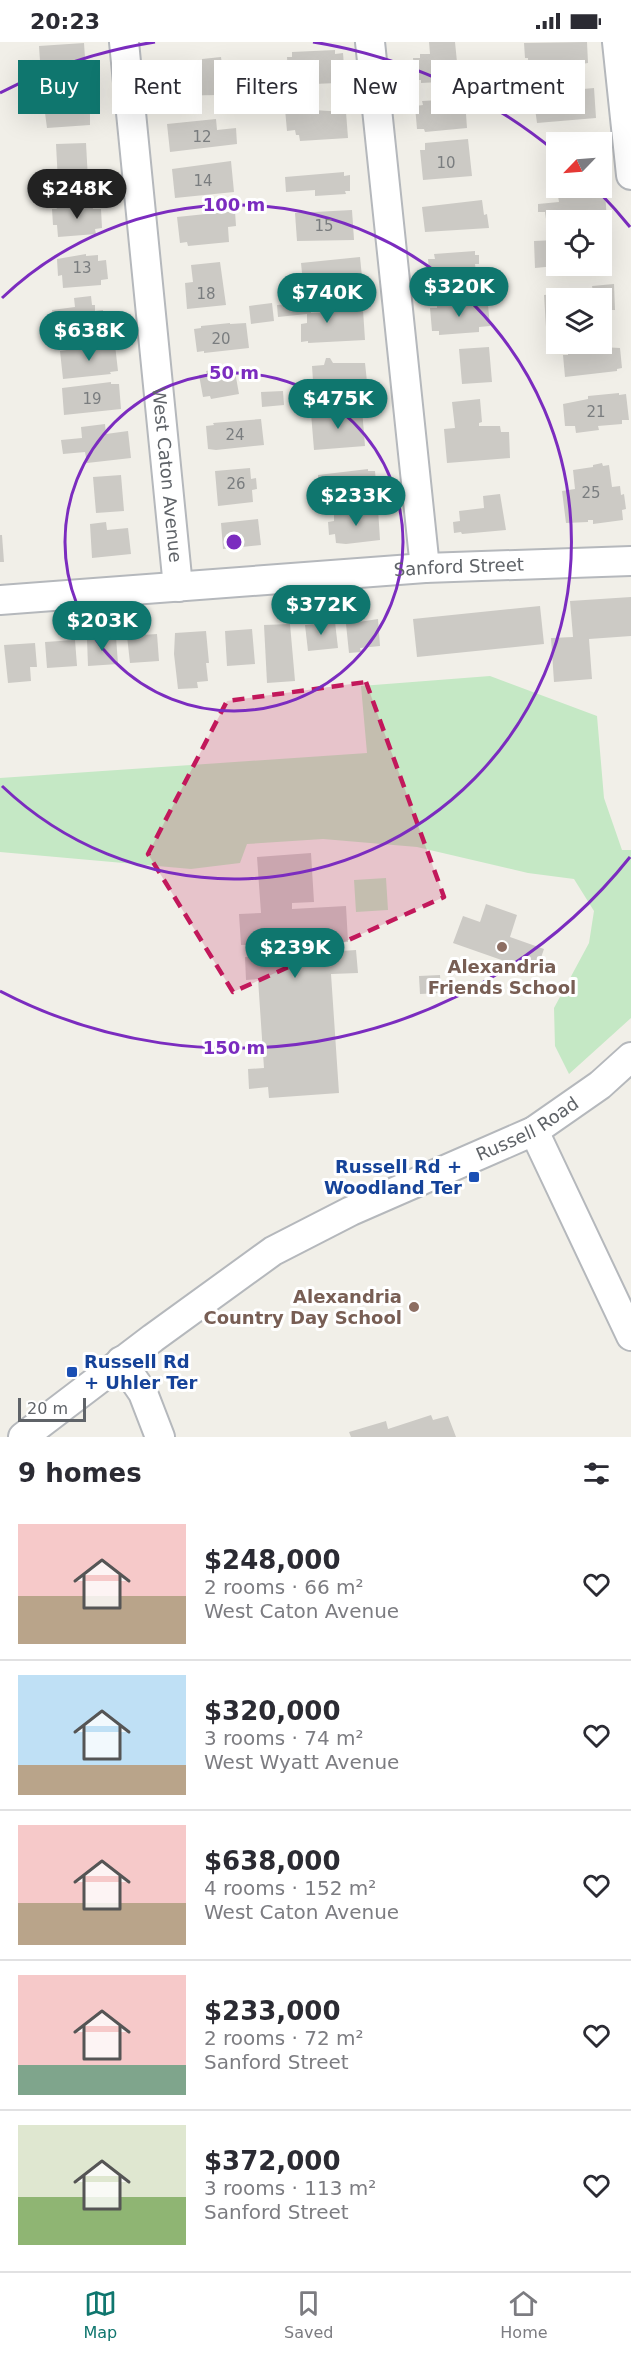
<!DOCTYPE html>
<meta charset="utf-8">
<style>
body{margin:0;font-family:"DejaVu Sans",sans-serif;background:#f7f7f7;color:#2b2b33;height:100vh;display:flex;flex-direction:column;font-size:22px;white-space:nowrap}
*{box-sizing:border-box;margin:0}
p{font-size:20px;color:#7c7c81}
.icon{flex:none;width:33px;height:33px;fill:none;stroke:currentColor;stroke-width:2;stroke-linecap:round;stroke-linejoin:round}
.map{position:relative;height:1395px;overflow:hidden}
.details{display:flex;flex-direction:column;background:#fff;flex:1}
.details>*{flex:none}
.banner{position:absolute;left:18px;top:18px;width:596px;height:54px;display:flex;gap:12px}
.needle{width:39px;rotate:245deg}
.buttons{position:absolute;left:546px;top:90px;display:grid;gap:12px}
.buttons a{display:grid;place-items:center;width:66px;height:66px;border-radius:0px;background:#fff;box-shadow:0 6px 24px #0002;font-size:30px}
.scale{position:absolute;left:18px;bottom:15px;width:68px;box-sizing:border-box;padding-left:6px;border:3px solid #5f6368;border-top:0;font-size:16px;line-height:21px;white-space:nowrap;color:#5f6368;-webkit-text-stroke:4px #fff;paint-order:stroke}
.price{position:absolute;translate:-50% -51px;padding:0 14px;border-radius:21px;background:#0f766e;color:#fff;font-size:20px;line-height:39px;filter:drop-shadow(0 2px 3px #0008)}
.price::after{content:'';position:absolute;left:50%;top:36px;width:18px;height:14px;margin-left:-9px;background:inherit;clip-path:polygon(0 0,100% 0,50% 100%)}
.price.active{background:#222;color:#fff}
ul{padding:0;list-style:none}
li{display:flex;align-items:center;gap:18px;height:150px;padding:0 18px}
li+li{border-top:2px solid #e1e1e2}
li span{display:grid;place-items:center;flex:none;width:168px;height:120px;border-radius:0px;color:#555}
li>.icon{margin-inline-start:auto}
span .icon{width:72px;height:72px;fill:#fffc;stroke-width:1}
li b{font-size:26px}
h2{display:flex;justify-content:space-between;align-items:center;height:72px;padding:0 18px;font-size:26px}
.chip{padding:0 21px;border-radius:0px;background:#fff;box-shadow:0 6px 24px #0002;font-size:21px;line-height:54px}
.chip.active{background:#0f766e;color:#fff}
.status{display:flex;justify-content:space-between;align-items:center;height:42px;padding:0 30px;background:#fff;direction:ltr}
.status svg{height:16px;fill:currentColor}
.tabs{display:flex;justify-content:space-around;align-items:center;height:84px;border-top:2px solid #e1e1e2;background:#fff;font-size:16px;color:#7c7c81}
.tabs a{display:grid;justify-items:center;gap:3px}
.tabs .active{color:#0f766e}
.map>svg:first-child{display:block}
.green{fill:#c5e8c5}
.building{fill:#cccac5}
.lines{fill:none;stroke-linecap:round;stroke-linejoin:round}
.minor-casing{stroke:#b5b8bc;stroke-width:32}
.minor{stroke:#fff;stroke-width:28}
.marked{fill:#c2185b;fill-opacity:0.2;stroke:#c2185b;stroke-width:4.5;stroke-dasharray:12 8;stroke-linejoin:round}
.ring{fill:none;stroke:#7b2cbf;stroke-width:3}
.education-dot{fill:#8d6e63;stroke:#fff;stroke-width:2}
.transit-dot{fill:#1a4fb4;stroke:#fff;stroke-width:2}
.labels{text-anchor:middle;stroke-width:6;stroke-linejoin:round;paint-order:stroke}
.number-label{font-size:15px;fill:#7a7d7f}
.street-label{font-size:18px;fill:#5f6368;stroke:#fff}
.education-label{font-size:18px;font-weight:bold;fill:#785e54;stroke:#fff}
.transit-label{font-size:18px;font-weight:bold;fill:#164399;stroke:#fff;text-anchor:end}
.centre{fill:#7b2cbf;stroke:#fff;stroke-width:3}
.ring-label{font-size:18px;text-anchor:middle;font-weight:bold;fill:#7b2cbf;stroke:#fff;stroke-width:6;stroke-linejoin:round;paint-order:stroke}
</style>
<div class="status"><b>20:23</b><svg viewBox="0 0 49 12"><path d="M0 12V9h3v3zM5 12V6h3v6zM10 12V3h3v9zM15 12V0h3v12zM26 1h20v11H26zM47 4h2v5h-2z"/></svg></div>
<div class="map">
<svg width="631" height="1395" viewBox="0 0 631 1395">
<rect width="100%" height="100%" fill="#f1efe8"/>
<g class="green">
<polygon points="490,634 597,674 604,756 622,808 631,808 631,976 569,1032 555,1004 554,966 589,901 594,869 574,837 528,831 417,805 323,797 247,802 240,821 191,827 0,810 0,736 367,711 361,644"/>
<polygon points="386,836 388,868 356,870 354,838"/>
</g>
<g class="building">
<polygon points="429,0 455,0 457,20 464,20 465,36 458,36 458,39 421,41 421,38 415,38 413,16 420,16 420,12 430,12"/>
<polygon points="587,0 588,21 568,24 568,20 565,20 566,25 543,26 543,18 528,18 528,16 525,16 524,1"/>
<polygon points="84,1 85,16 78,17 86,17 87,32 33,37 32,34 26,35 25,22 40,19 39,4"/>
<polygon points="335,8 335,12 343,11 345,37 336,38 336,41 293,43 293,33 288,33 287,15 292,15 292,10"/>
<polygon points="221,15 224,39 217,40 218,53 164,54 161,26 202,21 202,17"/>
<polygon points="560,40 561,49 594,46 596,76 537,81 534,59 532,59 531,53 534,53 533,43"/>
<polygon points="55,50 55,55 89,52 90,67 82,68 90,68 90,83 47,86 45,71 36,71 36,65 30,65 29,52"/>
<polygon points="459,57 459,59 465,58 467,86 425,90 424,87 417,87 415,64 423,63 422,59"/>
<polygon points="313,59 313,68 346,70 348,96 300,99 299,93 296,93 295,88 287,89 285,67 294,66 293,61"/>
<polygon points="216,77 217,88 236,86 237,102 170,110 167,82"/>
<polygon points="600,94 600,100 556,100 556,127 550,128 549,117 552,116 551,99"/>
<polygon points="468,97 472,134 423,138 420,108 425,108 425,101"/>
<polygon points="86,101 88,138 58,140 56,102"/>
<polygon points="231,119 234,150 175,156 172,127"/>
<polygon points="344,130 344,134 350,133 350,149 345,149 346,152 315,154 315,148 286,150 285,135"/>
<polygon points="605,150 607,179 556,178 556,183 547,184 545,170 538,170 538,162 559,160 558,154"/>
<polygon points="482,158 484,173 487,172 489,186 425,190 422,165"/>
<polygon points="92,162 93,167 101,167 102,186 95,187 96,192 58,195 57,183 53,183 52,167 57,167 56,165"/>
<polygon points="352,168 354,198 297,199 295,171"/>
<polygon points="235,169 236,184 228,185 229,200 188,204 187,200 180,201 177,175"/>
<polygon points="556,198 556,224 535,226 534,199"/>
<rect x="602" y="205" width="6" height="14"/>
<polygon points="475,209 475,213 479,213 479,222 475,222 477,238 436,241 436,236 430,236 428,217 435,217 434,212"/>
<polygon points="86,212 86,214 98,213 98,219 106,218 108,237 101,238 101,243 63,246 62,233 58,234 57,217"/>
<polygon points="360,215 363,245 304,251 301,221"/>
<polygon points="220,220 226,263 187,267 185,241 193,240 191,223"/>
<polygon points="614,242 615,268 610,268 611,281 602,281 602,256 556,256 556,285 546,285 544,253 593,249 592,244"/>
<polygon points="91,254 92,263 95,263 95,269 103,268 105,292 72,295 71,288 54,290 52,268 75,265 74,256"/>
<polygon points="477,259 477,264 488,263 490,284 479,285 479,290 439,293 439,289 432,289 430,266 437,266 437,262"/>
<polygon points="310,260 311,271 363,268 365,298 308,301 308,299 301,300 301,282 307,281 307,272 278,275 277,263"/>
<polygon points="272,261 274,279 251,282 249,264"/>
<polygon points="230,281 230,282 246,281 249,306 204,311 204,309 197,310 194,287 201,286 201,284"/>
<polygon points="108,302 108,304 115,303 118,329 110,330 111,332 63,337 60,309"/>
<polygon points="587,302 601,302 601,305 620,306 622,326 617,327 617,329 565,335 563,313 568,313 568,304"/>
<polygon points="489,305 492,340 462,342 459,307"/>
<polygon points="326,316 330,316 333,321 365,321 368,349 314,354 312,324 324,323"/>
<polygon points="234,324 239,352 211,357 210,354 203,355 199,333 207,332 206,329"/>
<polygon points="111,340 111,342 119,342 121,367 64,373 62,346"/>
<polygon points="283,349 284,363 262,365 261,350"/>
<polygon points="619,351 619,353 626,352 629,378 622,378 622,382 598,384 599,388 576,391 575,384 565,384 563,362 588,357 588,354"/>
<polygon points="480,357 482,380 479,381 479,384 500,384 501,390 509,390 510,416 447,421 444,387 455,386 452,360"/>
<polygon points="362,367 365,404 314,408 311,371"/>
<polygon points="261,377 264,403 216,408 208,407 206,384 214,383 213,381"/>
<polygon points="105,382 106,392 128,389 131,416 87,421 85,410 63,412 61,398 82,396 81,385"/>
<polygon points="602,421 603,424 609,423 612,445 620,444 621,453 624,452 626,467 622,468 623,478 593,482 593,478 588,478 588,480 566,481 562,449 575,447 573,428 593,425 593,423"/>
<polygon points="250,426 251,437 256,436 257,447 252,448 253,460 218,464 215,429"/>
<polygon points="368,427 368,429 375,429 377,451 370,452 370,454 320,455 318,433"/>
<polygon points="121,433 124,469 96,471 93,435"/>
<polygon points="500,452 506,488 462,492 461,490 454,491 453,480 460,479 459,469 484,466 483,454"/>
<polygon points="378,467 380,498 346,502 336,501 335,492 329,493 328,480 334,479 334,471"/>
<polygon points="258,477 261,503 223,507 221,481"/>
<polygon points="106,480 107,488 128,486 131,512 92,516 90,482"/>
<polygon points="0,493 2,493 4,520 0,520"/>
<polygon points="631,555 631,594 589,597 592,637 554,640 551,596 573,595 570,559"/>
<polygon points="540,564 544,602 417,615 413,577"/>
<polygon points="378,577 380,604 360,606 361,610 349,611 346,582"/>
<polygon points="335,580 338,606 308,609 305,583"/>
<polygon points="290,582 295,639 267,641 264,583"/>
<polygon points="252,587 255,622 227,624 225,589"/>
<polygon points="206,589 209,621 206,621 208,639 197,640 198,646 178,647 174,612 175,591"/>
<polygon points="157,592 159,619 130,621 127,594"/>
<polygon points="116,595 118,622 88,624 87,597"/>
<polygon points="75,598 77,624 47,626 45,600"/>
<polygon points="35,601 37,625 30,625 31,639 8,641 4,603"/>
<polygon points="311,811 314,860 292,861 292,867 346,864 348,900 312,902 312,911 356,908 358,931 331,932 339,1051 269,1056 268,1045 249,1047 248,1027 264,1026 258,937 246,938 245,915 266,914 266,902 241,903 239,872 261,871 257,815"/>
<polygon points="486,862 517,873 510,895 544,907 536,930 453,901 463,874 480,880"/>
<polygon points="440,933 441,951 420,952 419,934"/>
<polygon points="431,1373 433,1378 448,1374 456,1395 351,1395 349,1390 386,1379 388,1387"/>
</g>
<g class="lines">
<defs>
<g id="minor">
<path id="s1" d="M124,0L178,545"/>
<polyline points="370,0 425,526"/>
<polyline points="617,0 631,133"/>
<path id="s2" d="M0,558L425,526L631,519"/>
<polyline points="534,1089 631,1294"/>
<polyline points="121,1319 143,1351 160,1395"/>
<path id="s3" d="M23,1395L153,1296L273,1209L351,1169L534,1089L600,1043L631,1015"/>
</g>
</defs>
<use href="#minor" class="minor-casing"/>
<use href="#minor" class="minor"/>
</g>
<path class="marked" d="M366,640L444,855L233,950L148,812L227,659Z"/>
<g class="ring">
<circle cx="234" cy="500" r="169"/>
<path d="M2 256A337 337 0 1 1 2 744"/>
<path d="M630 815A506 506 0 0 1 0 949M0 51A506 506 0 0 1 155 0M313 0A506 506 0 0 1 556 110M598 149A506 506 0 0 1 630 185"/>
</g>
<g class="education-dot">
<circle cx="502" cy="905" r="6"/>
<circle cx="414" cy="1265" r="6"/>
</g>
<g class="transit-dot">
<rect x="468" y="1129" width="12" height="12" rx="3"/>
<rect x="66" y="1324" width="12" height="12" rx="3"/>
</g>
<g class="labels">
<g class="number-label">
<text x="202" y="100">12</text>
<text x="446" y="126">10</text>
<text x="203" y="144">14</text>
<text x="324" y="189">15</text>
<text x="82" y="231">13</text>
<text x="206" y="257">18</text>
<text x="221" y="302">20</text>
<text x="92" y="362">19</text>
<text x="596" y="375">21</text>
<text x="235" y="398">24</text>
<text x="236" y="447">26</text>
<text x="591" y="456">25</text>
</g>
<g class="street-label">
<text dy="6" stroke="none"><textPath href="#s1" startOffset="435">West Caton Avenue</textPath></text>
<text dy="6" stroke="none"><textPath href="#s2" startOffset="460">Sanford Street</textPath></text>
<text dy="6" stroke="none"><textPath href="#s3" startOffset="594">Russell Road</textPath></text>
</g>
<g class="education-label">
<text x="502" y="931">Alexandria<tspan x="502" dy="21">Friends School</tspan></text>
<text x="402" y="1261" text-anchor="end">Alexandria<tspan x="402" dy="21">Country Day School</tspan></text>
</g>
<g class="transit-label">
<text x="462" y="1131">Russell Rd +<tspan x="462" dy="21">Woodland Ter</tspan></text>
<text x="84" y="1326" text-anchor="start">Russell Rd<tspan x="84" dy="21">+ Uhler Ter</tspan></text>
</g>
</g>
<circle cx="234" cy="500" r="9" class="centre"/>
<g class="ring-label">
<text x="234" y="169">100 m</text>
<text x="234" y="337">50 m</text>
<text x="234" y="1012">150 m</text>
</g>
</svg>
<div class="buttons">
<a><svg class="needle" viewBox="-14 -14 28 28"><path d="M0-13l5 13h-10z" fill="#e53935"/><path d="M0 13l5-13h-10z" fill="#7c7c81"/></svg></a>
<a><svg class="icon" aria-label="locate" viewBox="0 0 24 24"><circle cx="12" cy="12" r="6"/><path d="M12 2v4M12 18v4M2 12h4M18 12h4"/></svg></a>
<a><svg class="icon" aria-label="layers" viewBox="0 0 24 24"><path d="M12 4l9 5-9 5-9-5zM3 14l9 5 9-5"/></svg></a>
</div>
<div class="scale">20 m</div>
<b class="price active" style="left:77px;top:178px">$248K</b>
<b class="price" style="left:459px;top:276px">$320K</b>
<b class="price" style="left:327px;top:282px">$740K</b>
<b class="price" style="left:89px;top:320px">$638K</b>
<b class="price" style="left:338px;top:388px">$475K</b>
<b class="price" style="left:356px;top:485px">$233K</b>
<b class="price" style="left:321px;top:594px">$372K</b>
<b class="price" style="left:102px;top:610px">$203K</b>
<b class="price" style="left:295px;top:937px">$239K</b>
<div class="banner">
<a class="chip active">Buy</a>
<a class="chip">Rent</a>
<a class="chip">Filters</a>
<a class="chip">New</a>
<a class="chip">Apartment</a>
</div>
</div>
<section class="details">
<h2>9 homes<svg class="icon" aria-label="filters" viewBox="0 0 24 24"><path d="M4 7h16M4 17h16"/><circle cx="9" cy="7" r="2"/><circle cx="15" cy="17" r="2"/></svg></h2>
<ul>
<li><span style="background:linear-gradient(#f6c9c9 60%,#b9a48a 0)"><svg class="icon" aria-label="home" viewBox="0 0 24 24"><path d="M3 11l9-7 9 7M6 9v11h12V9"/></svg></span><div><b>$248,000</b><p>2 rooms · 66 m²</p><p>West Caton Avenue</p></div><svg class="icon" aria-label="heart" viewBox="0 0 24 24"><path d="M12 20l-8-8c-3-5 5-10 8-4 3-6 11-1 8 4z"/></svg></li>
<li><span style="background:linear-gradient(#bfe0f5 75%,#b9a48a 0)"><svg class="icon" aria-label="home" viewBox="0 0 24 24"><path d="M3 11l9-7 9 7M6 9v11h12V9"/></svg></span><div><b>$320,000</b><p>3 rooms · 74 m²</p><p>West Wyatt Avenue</p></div><svg class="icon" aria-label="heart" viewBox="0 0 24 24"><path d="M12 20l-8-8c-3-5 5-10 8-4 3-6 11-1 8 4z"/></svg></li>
<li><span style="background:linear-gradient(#f6c9c9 65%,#b9a48a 0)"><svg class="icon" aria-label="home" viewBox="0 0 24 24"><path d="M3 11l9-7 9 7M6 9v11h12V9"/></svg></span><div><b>$638,000</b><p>4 rooms · 152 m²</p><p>West Caton Avenue</p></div><svg class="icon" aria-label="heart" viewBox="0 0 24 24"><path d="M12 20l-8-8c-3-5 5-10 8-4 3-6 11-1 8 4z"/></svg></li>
<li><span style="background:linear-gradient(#f6c9c9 75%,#7fa58c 0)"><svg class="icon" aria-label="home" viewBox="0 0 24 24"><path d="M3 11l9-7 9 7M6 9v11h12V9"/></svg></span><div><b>$233,000</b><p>2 rooms · 72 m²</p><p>Sanford Street</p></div><svg class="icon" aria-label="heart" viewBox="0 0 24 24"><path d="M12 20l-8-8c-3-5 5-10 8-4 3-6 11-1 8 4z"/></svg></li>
<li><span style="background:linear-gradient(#dfe7d0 60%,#8fb573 0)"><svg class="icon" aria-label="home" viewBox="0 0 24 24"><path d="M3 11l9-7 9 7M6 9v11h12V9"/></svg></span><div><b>$372,000</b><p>3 rooms · 113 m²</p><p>Sanford Street</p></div><svg class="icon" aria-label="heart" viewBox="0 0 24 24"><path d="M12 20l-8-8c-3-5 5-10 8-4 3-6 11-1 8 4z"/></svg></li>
</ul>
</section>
<nav class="tabs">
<a class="active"><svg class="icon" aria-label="map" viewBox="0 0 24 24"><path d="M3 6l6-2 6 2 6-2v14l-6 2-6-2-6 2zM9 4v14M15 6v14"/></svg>Map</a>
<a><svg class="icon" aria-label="saved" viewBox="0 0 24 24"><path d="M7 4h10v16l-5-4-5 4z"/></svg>Saved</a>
<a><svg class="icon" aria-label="home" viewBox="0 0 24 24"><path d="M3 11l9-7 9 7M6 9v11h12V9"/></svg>Home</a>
</nav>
